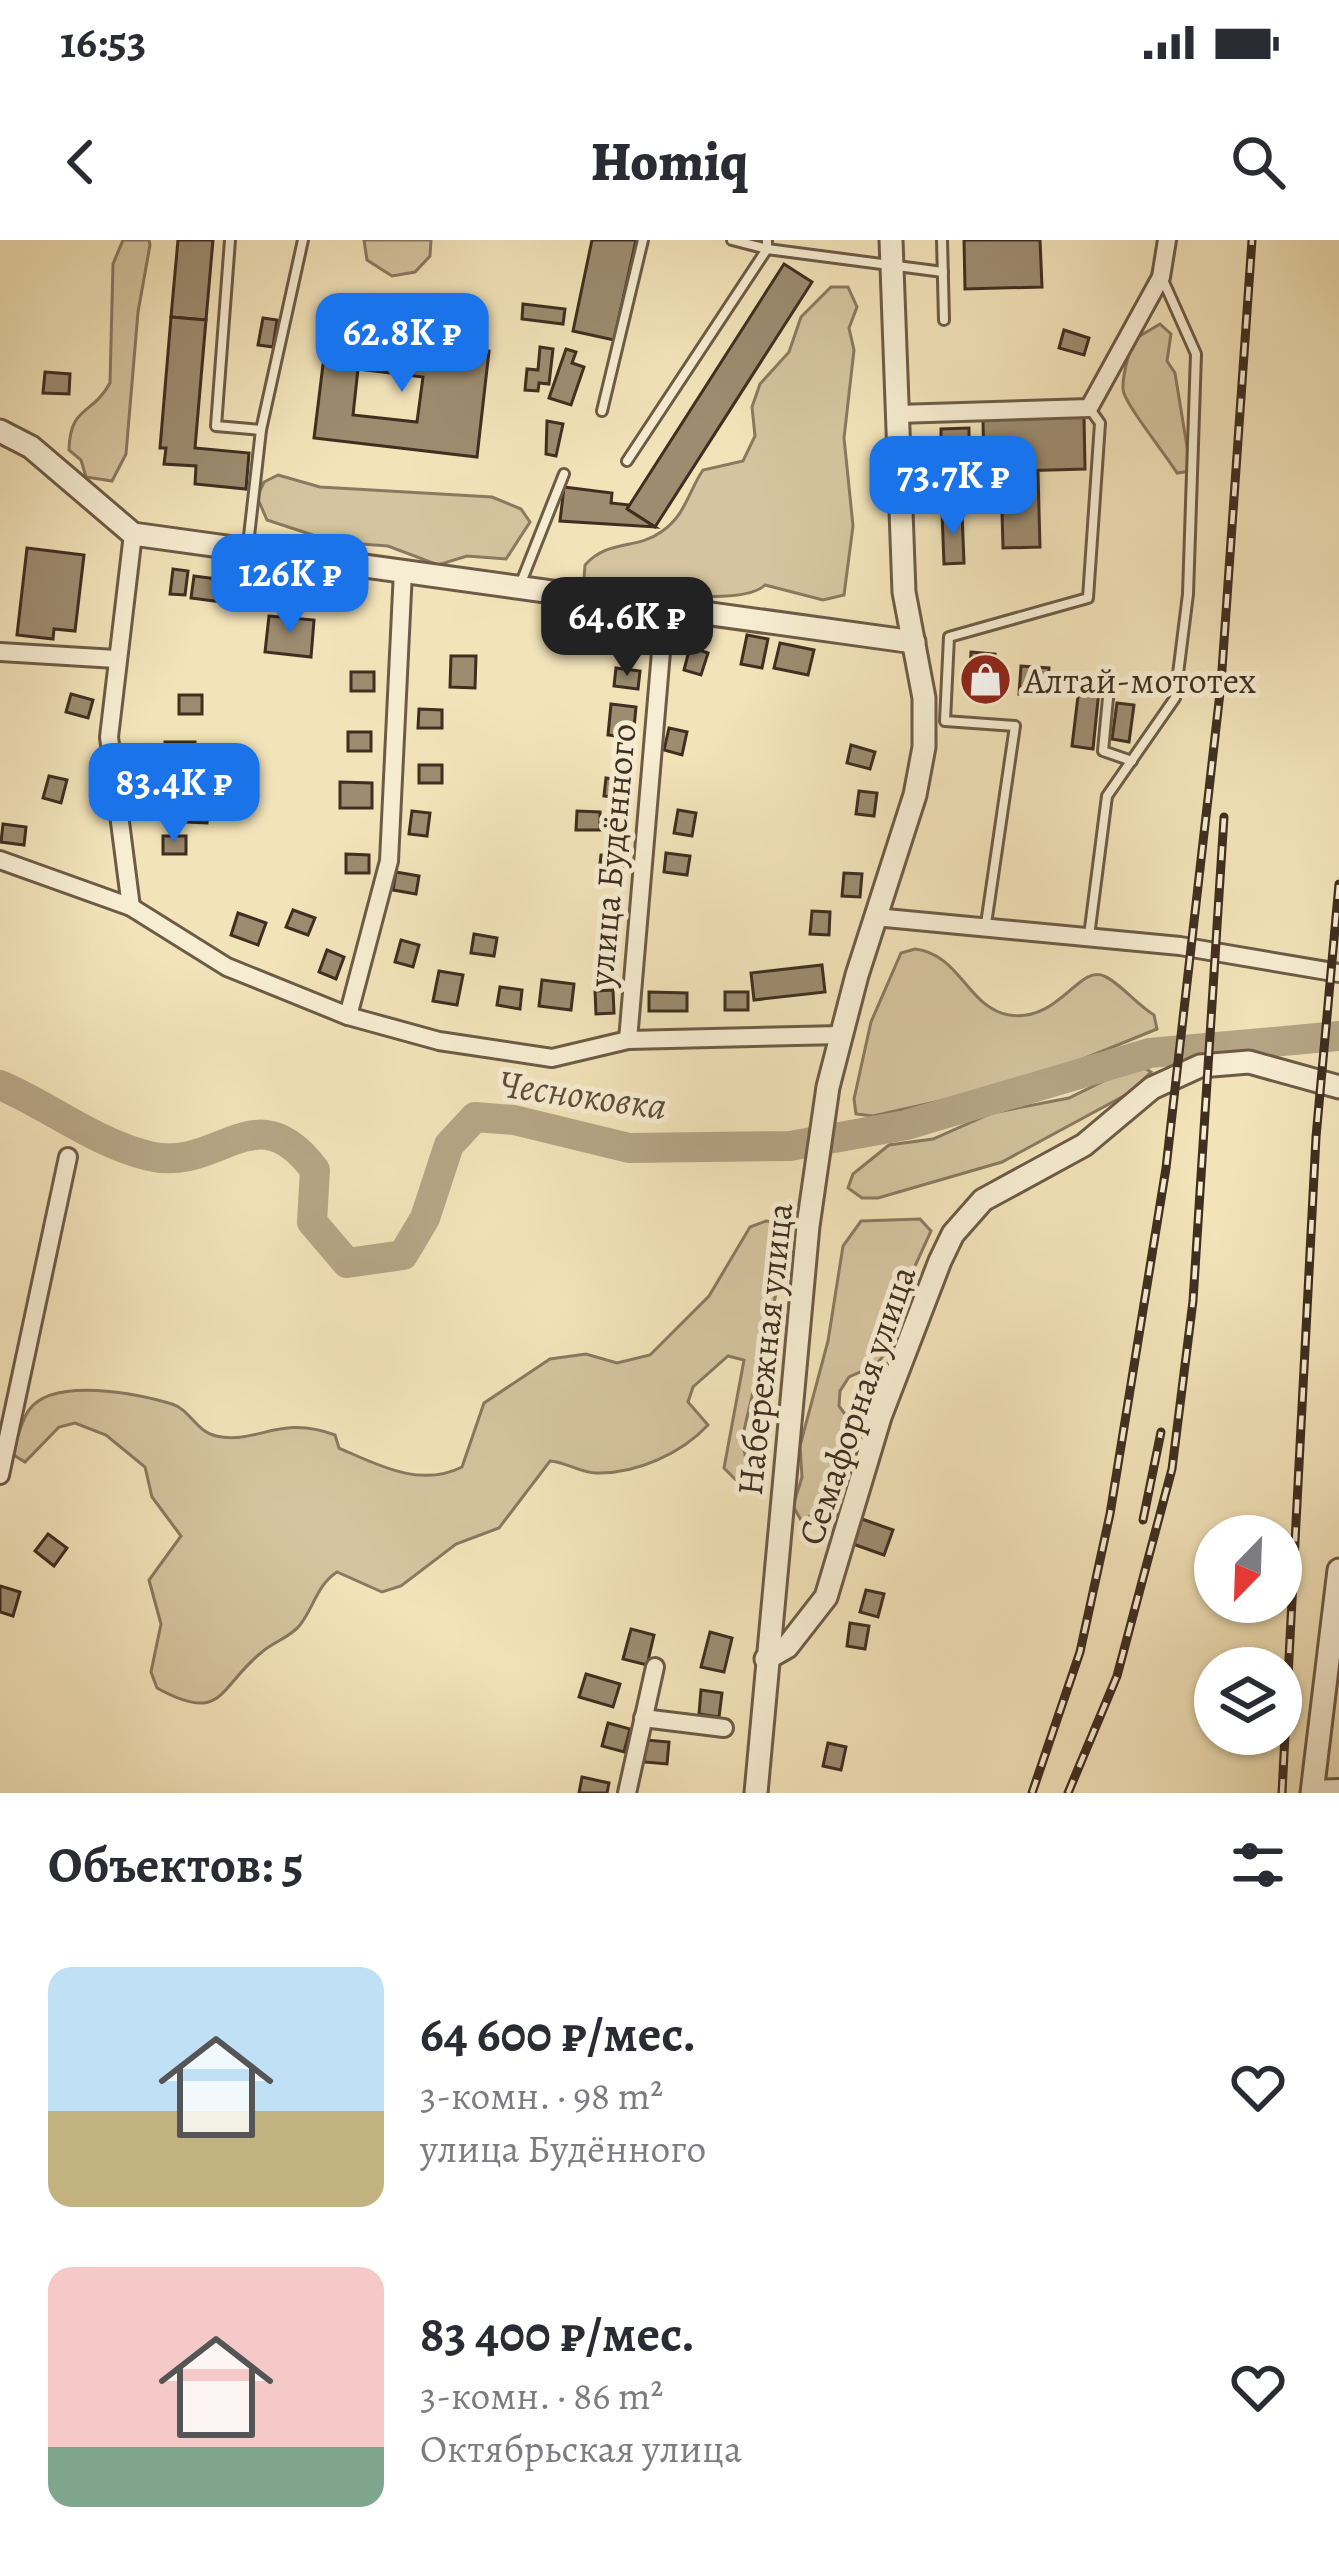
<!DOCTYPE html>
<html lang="ru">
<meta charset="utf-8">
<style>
body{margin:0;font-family:Alegreya,serif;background:#f7f7f7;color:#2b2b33;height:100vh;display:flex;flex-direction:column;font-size:45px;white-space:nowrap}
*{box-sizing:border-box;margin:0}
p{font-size:39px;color:#7c7c81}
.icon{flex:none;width:66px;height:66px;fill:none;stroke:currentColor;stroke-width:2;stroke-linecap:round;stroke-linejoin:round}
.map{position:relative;height:1553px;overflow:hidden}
.panel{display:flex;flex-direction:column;background:#fff;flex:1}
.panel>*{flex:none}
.needle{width:78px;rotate:203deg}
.tools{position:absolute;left:1194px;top:1275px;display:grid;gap:24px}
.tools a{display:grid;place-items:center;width:108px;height:108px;border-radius:50%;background:#fff;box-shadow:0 3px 9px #0004;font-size:60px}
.price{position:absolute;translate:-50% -102px;padding:0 27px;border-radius:24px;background:#1a73e8;color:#fff;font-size:39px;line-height:78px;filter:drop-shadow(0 3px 6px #0008)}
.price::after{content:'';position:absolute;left:50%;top:72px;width:36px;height:27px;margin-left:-18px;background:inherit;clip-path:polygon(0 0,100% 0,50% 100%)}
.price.current{background:#222;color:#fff}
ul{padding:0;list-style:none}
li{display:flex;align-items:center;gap:36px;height:300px;padding:0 48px}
li span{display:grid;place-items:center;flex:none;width:336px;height:240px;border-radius:24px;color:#555}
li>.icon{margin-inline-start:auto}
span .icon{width:144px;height:144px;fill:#fffc;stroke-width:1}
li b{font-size:51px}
h2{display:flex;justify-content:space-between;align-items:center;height:144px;padding:0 48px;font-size:51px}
.status{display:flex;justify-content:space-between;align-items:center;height:84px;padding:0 60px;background:#fff;direction:ltr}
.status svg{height:33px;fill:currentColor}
header{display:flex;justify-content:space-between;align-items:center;height:156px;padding:0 48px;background:#fff;font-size:54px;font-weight:800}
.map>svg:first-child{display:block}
.green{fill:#d5c49f;stroke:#8a7960;stroke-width:3}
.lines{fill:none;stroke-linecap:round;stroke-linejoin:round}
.river{stroke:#b6a585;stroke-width:30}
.building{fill:#9d8c70;stroke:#402e21;stroke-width:3;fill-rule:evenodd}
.service-casing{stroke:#6d5b47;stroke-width:14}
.minor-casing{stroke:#6d5b47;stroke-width:22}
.tertiary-casing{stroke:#6d5b47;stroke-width:27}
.service{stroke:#f7edd2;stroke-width:8}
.minor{stroke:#f7edd2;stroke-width:16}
.tertiary{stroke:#f7edd2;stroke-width:21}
.rail-casing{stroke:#402e21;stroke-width:9}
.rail{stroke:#f7edd2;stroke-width:4.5;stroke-dasharray:14;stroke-linecap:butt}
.labels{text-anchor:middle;stroke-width:10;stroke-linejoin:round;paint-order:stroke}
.poi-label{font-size:36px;fill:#402e21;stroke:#f7edd2;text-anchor:start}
.street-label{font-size:36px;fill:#402e21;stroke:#f7edd2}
.water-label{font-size:39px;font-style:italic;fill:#5e4c3a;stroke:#f7edd2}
</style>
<div class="status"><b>16:53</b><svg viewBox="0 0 49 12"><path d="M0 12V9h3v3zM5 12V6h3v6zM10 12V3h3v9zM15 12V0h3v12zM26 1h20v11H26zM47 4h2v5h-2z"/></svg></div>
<header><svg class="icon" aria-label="back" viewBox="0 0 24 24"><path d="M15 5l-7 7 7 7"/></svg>Homiq<svg class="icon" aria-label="search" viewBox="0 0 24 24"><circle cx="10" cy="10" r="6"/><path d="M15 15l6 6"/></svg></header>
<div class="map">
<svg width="1339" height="1553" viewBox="0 0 1339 1553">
<rect width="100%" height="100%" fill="#f3e3b9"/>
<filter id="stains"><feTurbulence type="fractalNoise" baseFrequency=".00167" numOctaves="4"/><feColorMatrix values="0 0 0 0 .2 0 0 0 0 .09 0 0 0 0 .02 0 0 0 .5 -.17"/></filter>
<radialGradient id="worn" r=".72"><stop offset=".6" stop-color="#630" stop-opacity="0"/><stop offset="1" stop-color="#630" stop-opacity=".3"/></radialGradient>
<g class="green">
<path d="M123,0H149L150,5L138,72L126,214L112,241L86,237L81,220L69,210C70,165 92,176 110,143L113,24Z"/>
<polygon points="364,0 431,0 430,16 415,32 392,36 367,20"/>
<path d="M831,47H848L857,67L849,88L854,110L844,198L853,286L844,355L823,360L765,345C740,369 619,349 584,339L585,325C608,299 636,310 661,292C686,275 688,252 703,230L743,221L755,196L752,167L760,144L789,112L801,77Z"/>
<path d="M1160,84L1171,94L1167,121L1175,133L1191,231L1177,233C1167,216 1123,162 1123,149C1122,134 1129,115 1133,100Z"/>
<polygon points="278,235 320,247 492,257 521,269 530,282 506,319 467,316 438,325 388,306 334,302 267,280 257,257 264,242"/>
<path d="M915,709C960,714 968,768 1009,775C1059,783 1079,724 1104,736C1119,742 1136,764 1154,775L1157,789L1029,841L873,876L856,874L854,859L871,782L901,713Z"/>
<polygon points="1138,824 1151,832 1131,852 1002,922 878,958 862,958 848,948 853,934 889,905 933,899 992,873 1069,858"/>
<path d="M920,979L931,991L899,1061L887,1111L876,1125L849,1137L840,1151L839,1166L858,1192C847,1225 837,1268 801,1280L793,1266L802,1237L800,1206L828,1101L843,1006L861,981Z"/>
<path d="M766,981L783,983L782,1028L742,1199L748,1230L741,1245L724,1228L744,1120L728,1116L693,1147L688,1162L708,1185C682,1213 637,1234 596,1233C581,1233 566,1222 550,1221L499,1288L456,1304L401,1346L382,1352L337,1332C317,1345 314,1367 300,1385C291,1397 273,1402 262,1412C218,1447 224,1485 157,1448L151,1432L161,1384L149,1340L181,1296L152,1257L145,1227L106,1195L75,1183L59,1187L25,1222L12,1214C17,1200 21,1181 29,1170C52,1137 138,1153 172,1164C189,1169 197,1192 216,1196C257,1205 279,1174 335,1195L339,1208C378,1225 420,1248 462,1227L484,1163L550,1119L586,1114L617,1123L650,1115L709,1056L750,987Z"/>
</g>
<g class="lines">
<path class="river" d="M0,845C50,866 93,902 149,916C220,933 255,850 315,930L312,982L347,1023L403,1015L425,978L449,905L475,877L514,880L629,908L790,906L906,885L1150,813L1339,796"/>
</g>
<g class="building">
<polygon points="178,0 213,0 206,80 171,77"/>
<polygon points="592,0 636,0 614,100 573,91"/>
<polygon points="964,0 1040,0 1042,47 965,49"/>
<polygon points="784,24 812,42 655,287 627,269"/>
<polygon points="523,64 565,69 563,84 522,79"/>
<polygon points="171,77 206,80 195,208 249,213 246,249 195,244 196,226 164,224 166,208 160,208"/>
<polygon points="263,78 277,80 273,107 258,105"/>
<polygon points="1064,90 1089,98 1084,115 1059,108"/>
<path d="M327,92L489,111L477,217L314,198ZM358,129L423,137L417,182L353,175Z"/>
<polygon points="540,107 553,109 549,144 539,143 538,151 525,150 527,129 538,130"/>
<polygon points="566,109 576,112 572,123 584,127 571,165 549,158"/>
<polygon points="45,132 70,134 69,154 43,153"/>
<polygon points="1084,177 1085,229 984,232 983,180"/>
<polygon points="547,181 563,184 556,216 546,214"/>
<polygon points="969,188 969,206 941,207 941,189"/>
<polygon points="942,219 960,219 961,258 943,258"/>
<polygon points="1038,233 1040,307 1003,308 1001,234"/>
<polygon points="564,247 612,253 611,263 629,265 627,269 655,287 560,281"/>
<polygon points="942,272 962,272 964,323 944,324"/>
<polygon points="27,308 84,315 75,391 54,389 53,399 17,395"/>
<polygon points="173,329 188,331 185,355 170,354"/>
<polygon points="194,336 225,340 222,362 191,358"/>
<polygon points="269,376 314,380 311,417 265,412"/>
<polygon points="747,395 768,399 762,428 741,424"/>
<polygon points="780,403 814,410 808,435 774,428"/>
<polygon points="690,407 708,413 701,435 684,430"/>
<polygon points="971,412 995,414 992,452 969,451"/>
<polygon points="451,416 476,416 475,448 450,447"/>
<polygon points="1021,426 1049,428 1047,456 1019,454"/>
<polygon points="616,428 640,431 638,449 614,446"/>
<rect x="351" y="432" width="23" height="19"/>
<polygon points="1079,448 1099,450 1093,509 1072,506"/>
<polygon points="71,454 93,460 88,478 66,472"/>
<rect x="179" y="455" width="23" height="19"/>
<polygon points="1117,463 1134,465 1129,502 1112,499"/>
<polygon points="611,464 636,467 633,498 608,495"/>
<polygon points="419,469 442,470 442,488 418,488"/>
<polygon points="669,488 687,492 682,515 664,510"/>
<rect x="348" y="492" width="23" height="19"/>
<polygon points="165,502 195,502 195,526 164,526"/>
<polygon points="851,505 875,512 870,529 847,523"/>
<rect x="419" y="525" width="23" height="18"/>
<polygon points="49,536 67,540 61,563 43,558"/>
<polygon points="606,538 629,541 627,559 604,556"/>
<polygon points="340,542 372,543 372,568 340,568"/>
<polygon points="859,551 877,553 874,576 856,574"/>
<polygon points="188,556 209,557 207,583 187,582"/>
<polygon points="678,570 696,573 692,596 674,593"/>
<polygon points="412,571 430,573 427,596 409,594"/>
<polygon points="577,571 600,572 600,590 576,590"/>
<polygon points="3,584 26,587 24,605 1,602"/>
<rect x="163" y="596" width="23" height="18"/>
<polygon points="666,613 690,616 687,635 664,632"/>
<polygon points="346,614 369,615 369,633 346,633"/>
<polygon points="601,615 624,617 622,635 599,633"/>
<polygon points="396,632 419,636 416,654 393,650"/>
<polygon points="844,633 862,634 860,657 842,656"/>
<polygon points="293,670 315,678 308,695 286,687"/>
<polygon points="812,671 830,672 829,695 810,694"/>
<polygon points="238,673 266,683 258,705 231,695"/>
<polygon points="474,694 497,698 494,716 471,713"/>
<polygon points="401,700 419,705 413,727 395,722"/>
<polygon points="327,710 344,717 336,739 319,732"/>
<polygon points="822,725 825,752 754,760 751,733"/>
<polygon points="439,731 463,735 457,765 433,761"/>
<polygon points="542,740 574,744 571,770 539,766"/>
<polygon points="500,747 522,750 520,769 497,765"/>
<polygon points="613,750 614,773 596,774 595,751"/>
<polygon points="649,752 687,753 687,771 649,771"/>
<rect x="725" y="752" width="23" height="18"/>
<polygon points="862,1279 893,1290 884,1315 853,1304"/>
<polygon points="48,1294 67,1308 54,1326 35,1311"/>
<polygon points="0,1346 20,1352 13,1376 0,1372"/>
<polygon points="866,1350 884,1354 878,1377 860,1372"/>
<polygon points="850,1383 869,1386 865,1409 847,1406"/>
<polygon points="631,1389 654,1395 647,1425 623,1419"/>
<polygon points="710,1392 732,1398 724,1432 701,1427"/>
<polygon points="586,1434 620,1444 613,1467 579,1457"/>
<polygon points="701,1450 722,1453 719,1477 699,1474"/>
<polygon points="608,1483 630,1489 624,1512 602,1506"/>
<polygon points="646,1500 669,1502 667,1524 644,1522"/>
<polygon points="828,1503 846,1507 841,1530 823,1526"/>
<polygon points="582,1537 609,1543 607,1553 579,1553"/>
</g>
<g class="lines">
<defs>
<g id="service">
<polyline points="230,0 216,186 261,190"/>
<polyline points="767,0 767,9 943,32"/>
<polyline points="942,0 944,80"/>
<polyline points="602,171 643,0"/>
<polyline points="627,221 767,9 732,0"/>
<polyline points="248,305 261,190 303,0"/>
<polyline points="520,345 564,234"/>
<polyline points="1108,458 1103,511 1132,521"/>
<polyline points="986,684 1015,486 945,481 949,397 1088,358 1100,183 1090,169"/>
<polyline points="1089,696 1107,556 1175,458 1188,354 1196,114 1163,40"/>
</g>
<g id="minor">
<polyline points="897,174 1089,168 1161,37 1167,0"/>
<polyline points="0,412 116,419"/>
<polyline points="0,620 131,667 227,727 348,776 439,801 552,818 628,800 842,795"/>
<polyline points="131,667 109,497 133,294"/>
<polyline points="875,677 1180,706 1339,733"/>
<polyline points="348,776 389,621 403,331"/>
<polyline points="628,800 665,365"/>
<polyline points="0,1235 68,917"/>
<polyline points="643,1478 724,1488"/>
<polyline points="1312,1549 1339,1548"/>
<polyline points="627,1553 655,1427"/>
</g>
<g id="tertiary">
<polyline points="0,191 31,207 133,294 914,402"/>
<polyline points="766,1419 787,1407 826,1357 880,1177 940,1021 953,994 983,960 1084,905 1152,848 1200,826 1249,822 1339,847"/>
<polyline points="756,1553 808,986 828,847 857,735 915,555 924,507 924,458 904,352 891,0"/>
<polyline points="1312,1553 1339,1330"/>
</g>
</defs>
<use href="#service" class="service-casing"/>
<use href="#minor" class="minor-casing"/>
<use href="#tertiary" class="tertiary-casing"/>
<use href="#service" class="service"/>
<use href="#minor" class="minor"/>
<use href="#tertiary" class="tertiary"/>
<defs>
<g id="rail">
<polyline points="1143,1280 1161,1192"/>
<polyline points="1032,1553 1080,1412 1110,1274 1166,928 1221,444 1252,0"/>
<polyline points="1068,1553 1117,1436 1172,1229 1193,1061 1224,577"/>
<polyline points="1282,1553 1316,897 1339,644"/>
</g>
</defs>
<use href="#rail" class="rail-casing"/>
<use href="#rail" class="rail"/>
</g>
<defs>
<symbol id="shop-disc" viewBox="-11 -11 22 22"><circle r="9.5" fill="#8f2418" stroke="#f7edd2"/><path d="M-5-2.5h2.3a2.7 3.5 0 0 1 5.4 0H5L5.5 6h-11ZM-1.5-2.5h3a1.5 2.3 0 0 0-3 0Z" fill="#fff"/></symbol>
</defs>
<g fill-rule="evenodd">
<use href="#shop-disc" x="956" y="410" width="59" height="59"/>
</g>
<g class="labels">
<g class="poi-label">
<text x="1024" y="453">Алтай-мототех</text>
</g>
<g class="street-label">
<text transform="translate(611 615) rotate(-85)" y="13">улица Будённого</text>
<text transform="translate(764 1109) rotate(-84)" y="13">Набережная улица</text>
<text transform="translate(856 1165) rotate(-71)" y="13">Семафорная улица</text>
</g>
<g class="water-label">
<text transform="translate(583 854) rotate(8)" y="14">Чесноковка</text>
</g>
</g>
<rect width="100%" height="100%" filter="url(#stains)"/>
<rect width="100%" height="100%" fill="url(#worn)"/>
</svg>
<div class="tools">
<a><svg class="needle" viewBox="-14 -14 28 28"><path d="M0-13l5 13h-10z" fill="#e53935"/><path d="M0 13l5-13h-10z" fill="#7c7c81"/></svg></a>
<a><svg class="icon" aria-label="layers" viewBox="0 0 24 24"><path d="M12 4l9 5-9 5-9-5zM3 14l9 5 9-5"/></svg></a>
</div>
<b class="price" style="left:402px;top:155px">62.8K ₽</b>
<b class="price" style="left:953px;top:298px">73.7K ₽</b>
<b class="price" style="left:290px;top:396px">126K ₽</b>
<b class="price current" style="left:627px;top:439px">64.6K ₽</b>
<b class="price" style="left:174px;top:605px">83.4K ₽</b>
</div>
<section class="panel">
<h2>Объектов: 5<svg class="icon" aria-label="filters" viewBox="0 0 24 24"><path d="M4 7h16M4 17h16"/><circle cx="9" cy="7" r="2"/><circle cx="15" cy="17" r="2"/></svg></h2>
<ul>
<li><span style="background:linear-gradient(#bfe0f5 60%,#c2b280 0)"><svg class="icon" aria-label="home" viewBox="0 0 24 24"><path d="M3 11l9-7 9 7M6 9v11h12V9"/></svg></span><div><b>64 600 ₽/мес.</b><p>3-комн. · 98 m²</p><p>улица Будённого</p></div><svg class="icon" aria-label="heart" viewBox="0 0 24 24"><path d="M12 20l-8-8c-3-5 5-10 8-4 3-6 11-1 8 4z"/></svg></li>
<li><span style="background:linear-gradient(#f6c9c9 75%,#7fa58c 0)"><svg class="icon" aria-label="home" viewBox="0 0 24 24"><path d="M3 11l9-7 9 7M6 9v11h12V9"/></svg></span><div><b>83 400 ₽/мес.</b><p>3-комн. · 86 m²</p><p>Октябрьская улица</p></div><svg class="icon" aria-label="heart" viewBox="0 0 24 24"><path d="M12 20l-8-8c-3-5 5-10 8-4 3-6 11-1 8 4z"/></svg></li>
</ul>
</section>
